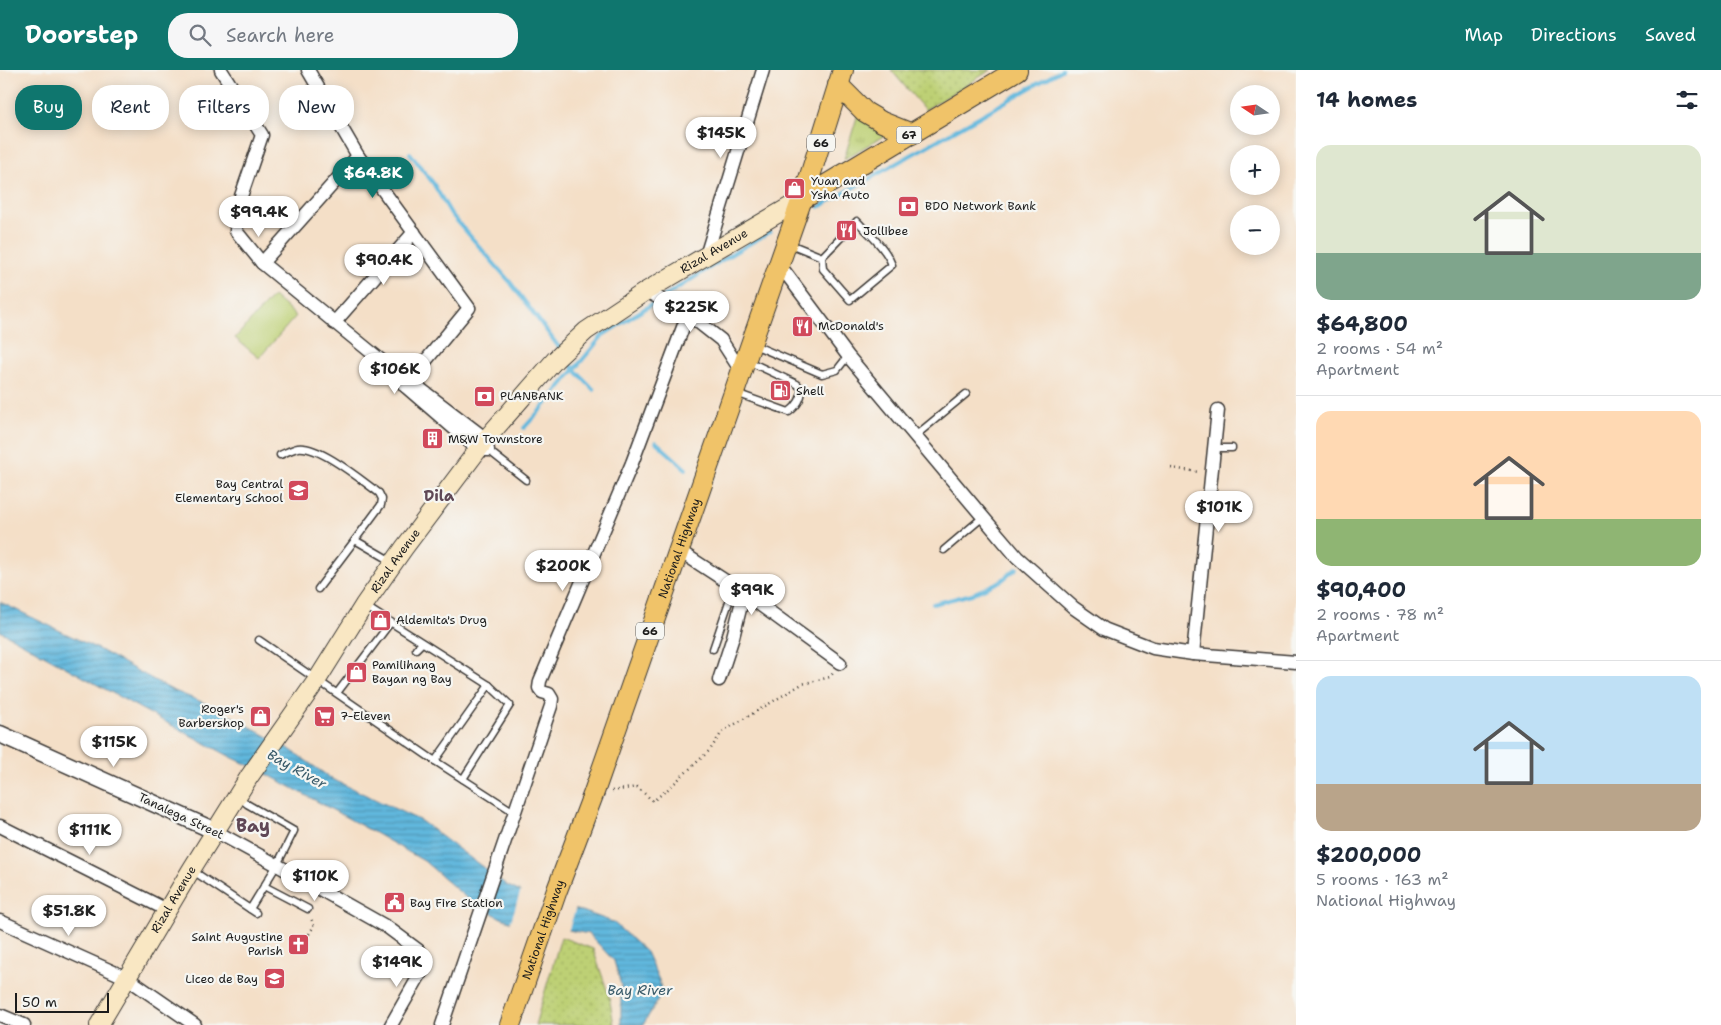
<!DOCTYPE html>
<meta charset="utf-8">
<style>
body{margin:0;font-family:"Shantell Sans",sans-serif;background:#f6f6f7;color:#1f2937;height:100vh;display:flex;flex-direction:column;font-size:19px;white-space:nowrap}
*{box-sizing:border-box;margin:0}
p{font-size:16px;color:#747a83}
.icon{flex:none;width:28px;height:28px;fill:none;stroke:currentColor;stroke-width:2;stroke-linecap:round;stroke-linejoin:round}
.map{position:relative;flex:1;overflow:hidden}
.side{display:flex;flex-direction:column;background:#fff;width:425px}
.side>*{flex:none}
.top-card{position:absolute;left:15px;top:15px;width:475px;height:45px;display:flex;gap:10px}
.needle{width:32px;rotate:283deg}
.tools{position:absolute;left:1230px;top:15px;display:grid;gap:10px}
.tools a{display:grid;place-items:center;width:50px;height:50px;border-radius:50%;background:#fff;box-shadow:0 2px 12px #0003;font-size:25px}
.scale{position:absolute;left:15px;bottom:12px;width:94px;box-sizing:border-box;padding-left:5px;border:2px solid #1c1c1c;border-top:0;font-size:14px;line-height:18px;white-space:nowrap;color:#1c1c1c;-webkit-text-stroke:4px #f6f6f2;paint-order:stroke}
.price{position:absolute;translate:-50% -42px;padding:0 11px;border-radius:18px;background:#fff;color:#222;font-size:16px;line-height:32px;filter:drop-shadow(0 1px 2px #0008)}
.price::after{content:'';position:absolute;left:50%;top:30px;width:15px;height:11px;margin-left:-8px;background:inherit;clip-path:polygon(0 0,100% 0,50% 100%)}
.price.selected{background:#0f766e;color:#fff}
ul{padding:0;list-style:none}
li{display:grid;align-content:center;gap:10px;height:265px;padding:0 20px}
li+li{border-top:1px solid #e0e1e3}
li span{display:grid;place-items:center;height:155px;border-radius:15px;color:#555}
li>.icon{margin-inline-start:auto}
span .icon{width:90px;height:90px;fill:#fffc;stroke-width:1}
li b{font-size:21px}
h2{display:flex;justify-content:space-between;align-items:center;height:60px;padding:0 20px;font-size:21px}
.tag{padding:0 18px;border-radius:20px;background:#fff;box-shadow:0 2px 12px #0003;font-size:18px;line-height:45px}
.tag.selected{background:#0f766e;color:#fff}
header{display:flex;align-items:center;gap:30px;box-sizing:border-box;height:70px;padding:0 25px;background:#0f766e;color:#fff}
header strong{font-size:24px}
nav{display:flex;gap:28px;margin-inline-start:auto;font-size:18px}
.search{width:350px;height:45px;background:#f6f6f7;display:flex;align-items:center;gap:12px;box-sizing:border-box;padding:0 18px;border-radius:20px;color:#747a83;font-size:19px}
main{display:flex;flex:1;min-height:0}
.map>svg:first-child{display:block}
.grass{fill:url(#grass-dots);stroke:#6c7648}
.park{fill:url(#park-tufts);stroke:#6c7648}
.pitch{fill:#bdd074;stroke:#6c7648}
.water{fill:url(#water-rules);stroke:#3e6a7c}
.pier{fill:#f4dfc7}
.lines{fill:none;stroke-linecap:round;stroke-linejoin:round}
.stream{stroke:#61b7dd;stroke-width:4}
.service-casing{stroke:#3c3936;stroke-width:9}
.minor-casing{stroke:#3c3936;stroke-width:15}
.tertiary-casing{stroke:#3c3936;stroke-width:19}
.secondary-casing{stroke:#3c3936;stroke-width:20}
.primary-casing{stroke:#3c3936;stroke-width:22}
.path{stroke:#3c3936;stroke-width:2.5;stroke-dasharray:1 4;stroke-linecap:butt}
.service{stroke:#fff;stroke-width:6}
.minor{stroke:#fff;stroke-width:12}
.tertiary{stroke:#fff;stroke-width:16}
.secondary{stroke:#f9e7c3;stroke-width:18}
.primary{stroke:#f0c369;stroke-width:20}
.labels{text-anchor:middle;stroke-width:4.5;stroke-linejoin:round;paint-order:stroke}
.shield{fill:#f6f6f2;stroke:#5d5d5c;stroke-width:1}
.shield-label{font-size:11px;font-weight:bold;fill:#1c1c1c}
.poi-label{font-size:12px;fill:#1c1c1c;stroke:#f6f6f2;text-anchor:start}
.street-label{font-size:12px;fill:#1c1c1c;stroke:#f6f6f2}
.water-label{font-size:14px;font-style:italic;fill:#385a69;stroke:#f6f6f2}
.quarter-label{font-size:15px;font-weight:bold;fill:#5f4755;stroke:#f6f6f2}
.district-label{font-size:18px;font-weight:bold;fill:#5f4755;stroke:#f6f6f2}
</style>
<header>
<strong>Doorstep</strong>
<div class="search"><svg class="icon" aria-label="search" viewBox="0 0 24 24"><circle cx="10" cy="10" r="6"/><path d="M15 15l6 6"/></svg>Search here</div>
<nav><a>Map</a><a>Directions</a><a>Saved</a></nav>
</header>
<main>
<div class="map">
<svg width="1296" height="955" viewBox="0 0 1296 955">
<defs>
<pattern id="grass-dots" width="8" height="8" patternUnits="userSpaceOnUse" patternTransform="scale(1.25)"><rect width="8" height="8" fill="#bdd074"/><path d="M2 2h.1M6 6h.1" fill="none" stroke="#a2b264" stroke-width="1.8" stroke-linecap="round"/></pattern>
<pattern id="park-tufts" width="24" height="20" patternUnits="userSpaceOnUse" patternTransform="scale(1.25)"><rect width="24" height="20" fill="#bdd074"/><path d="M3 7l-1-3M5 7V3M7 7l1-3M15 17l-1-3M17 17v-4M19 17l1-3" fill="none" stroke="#a2b264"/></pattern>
<pattern id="water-rules" width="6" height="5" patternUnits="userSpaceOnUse" patternTransform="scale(1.25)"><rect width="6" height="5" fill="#61b7dd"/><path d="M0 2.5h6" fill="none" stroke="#4f94b2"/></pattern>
</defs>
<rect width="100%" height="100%" fill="#f6f6f2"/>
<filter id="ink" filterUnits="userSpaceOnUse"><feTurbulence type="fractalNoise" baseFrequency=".02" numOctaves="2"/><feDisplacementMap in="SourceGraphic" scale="10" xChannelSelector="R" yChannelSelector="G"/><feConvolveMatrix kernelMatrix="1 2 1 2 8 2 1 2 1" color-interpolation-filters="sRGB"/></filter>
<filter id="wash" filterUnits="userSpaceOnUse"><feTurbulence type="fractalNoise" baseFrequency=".0096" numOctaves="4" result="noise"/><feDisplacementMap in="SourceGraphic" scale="20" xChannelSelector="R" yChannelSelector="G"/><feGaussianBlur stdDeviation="1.12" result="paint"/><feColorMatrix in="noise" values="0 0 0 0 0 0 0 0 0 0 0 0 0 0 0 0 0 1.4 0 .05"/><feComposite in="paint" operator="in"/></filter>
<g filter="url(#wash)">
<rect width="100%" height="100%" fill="#f4dfc7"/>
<g class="grass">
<polygon points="891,0 991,0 925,40"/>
<polygon points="561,867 593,879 609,926 614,955 535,955"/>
</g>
<polygon class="park" points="858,44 892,61 844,89"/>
<polygon class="pitch" points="273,226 296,246 259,288 235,268"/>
<polygon class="water" points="0,532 98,579 172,620 217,638 288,678 332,709 421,751 508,816 540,831 585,842 613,852 646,882 659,910 662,923 643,955 621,955 621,915 614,891 589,864 563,859 530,858 501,848 469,830 424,791 375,763 265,703 231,687 143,640 0,561"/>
<polygon class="pier" points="521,820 541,829 576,837 568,862 529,861 510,854"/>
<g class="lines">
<g class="stream">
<polyline points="410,83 433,113 451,144 510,212 561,280"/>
<polyline points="819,137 1062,0"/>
<polyline points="663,227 735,182 770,162"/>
<polyline points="566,288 574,299 594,320"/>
<polyline points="524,358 545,335 603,265 657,231"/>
<polyline points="656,372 686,399"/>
<polyline points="933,534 972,524 1001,511 1017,498"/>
</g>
</g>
</g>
<g filter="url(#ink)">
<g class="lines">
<defs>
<g id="service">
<path d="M857,151C869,164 886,178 892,195L850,230L823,199L822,187Z"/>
<polyline points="790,174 822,187"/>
<polyline points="754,275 822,304 837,300 848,286"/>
<path d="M736,323L789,342C797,336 802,329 802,319L797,314L748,291"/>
<polyline points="915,366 966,324"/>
<polyline points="1214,378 1232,378"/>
<polyline points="488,380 526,410"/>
<path d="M280,385C285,383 292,379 298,378C319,375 361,410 379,423L382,429L381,435L355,470L393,492"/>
<polyline points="944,480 983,447"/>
<polyline points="318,519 355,470"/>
<polyline points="365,536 489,615 510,635 463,709"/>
<polyline points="259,570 435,691 514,742"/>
<polyline points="416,579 422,573"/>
<polyline points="713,579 734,517"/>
<polyline points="337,623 391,552"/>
<polyline points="435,691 489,615"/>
<polyline points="238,726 247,734 294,761 277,795 250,839"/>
<polyline points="193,801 256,843"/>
<polyline points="264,816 308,839"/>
</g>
<g id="minor">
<polyline points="221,0 262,65 238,135 236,161 262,193 399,305 410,311 486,369 488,380 479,380 405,316 399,305"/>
<polyline points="308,0 358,86 469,238 405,316"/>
<polyline points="706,186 763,0"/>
<polyline points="262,193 358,86"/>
<polyline points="779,194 848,286 983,447 1017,487 1074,538 1104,559 1153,578 1193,584 1296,592"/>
<polyline points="646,221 688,244 721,270 741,301"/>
<polyline points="334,253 414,162"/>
<polyline points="678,480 744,523 840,593"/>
<polyline points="1193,584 1218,340"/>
<polyline points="719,610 733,567 744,523"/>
<polyline points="0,756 167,840"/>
<polyline points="215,761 277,795 387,857 418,880 426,894 391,955"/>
<polyline points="0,851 127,908 195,955"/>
<polyline points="0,945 24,955"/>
<polyline points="442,955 551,636 552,629 549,624 542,622 539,618 540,611 632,393 688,244"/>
</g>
<polyline id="tertiary" points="0,664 215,761"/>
<g id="secondary">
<path id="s1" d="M99,955L191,800L249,707L317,610L364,535L404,478L486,369L555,290L586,261L646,221L801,130"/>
</g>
<g id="primary">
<polyline points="838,15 865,42 882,52 912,64"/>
<polyline points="801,130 1017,0"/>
<path id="s2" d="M510,955L557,820L593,725L810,106L843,0"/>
</g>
</defs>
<use href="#service" class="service-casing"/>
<use href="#minor" class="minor-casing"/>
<use href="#tertiary" class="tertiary-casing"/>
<use href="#secondary" class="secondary-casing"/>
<use href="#primary" class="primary-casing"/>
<g class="path">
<polyline points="1171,398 1199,402"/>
<polyline points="612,721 637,717 653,731 668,719 710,680 722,662 802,614 830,607 834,602"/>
<polyline points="309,864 314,856 311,848"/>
</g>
<use href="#service" class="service"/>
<use href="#minor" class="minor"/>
<use href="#tertiary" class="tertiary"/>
<use href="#secondary" class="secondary"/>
<use href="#primary" class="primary"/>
</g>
</g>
<defs>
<symbol id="shop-square" viewBox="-11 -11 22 22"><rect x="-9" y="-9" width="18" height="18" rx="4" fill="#d1495b" stroke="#f6f6f2"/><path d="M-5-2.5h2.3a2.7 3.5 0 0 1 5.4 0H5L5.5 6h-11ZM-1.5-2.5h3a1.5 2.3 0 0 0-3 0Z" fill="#fff"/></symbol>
<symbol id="bank-square" viewBox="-11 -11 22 22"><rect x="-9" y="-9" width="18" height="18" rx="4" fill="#d1495b" stroke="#f6f6f2"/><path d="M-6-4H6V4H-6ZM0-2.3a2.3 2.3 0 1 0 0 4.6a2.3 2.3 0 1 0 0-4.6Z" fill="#fff"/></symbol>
<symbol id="restaurant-square" viewBox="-11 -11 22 22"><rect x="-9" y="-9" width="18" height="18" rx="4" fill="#d1495b" stroke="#f6f6f2"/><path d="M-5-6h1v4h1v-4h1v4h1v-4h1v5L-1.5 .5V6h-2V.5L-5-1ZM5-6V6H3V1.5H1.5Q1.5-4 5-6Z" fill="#fff"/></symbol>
<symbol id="fuel-square" viewBox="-11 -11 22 22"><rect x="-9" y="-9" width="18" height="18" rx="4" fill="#d1495b" stroke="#f6f6f2"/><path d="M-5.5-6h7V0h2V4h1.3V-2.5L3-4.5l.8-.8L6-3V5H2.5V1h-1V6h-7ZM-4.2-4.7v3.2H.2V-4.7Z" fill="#fff"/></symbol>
<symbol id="building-square" viewBox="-11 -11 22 22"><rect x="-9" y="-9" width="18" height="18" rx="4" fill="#d1495b" stroke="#f6f6f2"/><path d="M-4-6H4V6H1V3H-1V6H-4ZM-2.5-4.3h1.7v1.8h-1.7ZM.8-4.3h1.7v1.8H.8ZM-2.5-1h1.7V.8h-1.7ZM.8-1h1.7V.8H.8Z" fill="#fff"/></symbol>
<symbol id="school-square" viewBox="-11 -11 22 22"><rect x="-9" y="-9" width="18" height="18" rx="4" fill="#d1495b" stroke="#f6f6f2"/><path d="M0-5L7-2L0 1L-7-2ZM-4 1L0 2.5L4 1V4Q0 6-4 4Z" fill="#fff"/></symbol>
<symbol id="supermarket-square" viewBox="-11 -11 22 22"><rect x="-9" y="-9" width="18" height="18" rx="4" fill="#d1495b" stroke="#f6f6f2"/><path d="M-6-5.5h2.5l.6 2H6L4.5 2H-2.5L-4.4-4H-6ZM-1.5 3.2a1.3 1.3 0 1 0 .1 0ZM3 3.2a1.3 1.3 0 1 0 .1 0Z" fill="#fff"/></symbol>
<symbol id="civic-square" viewBox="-11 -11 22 22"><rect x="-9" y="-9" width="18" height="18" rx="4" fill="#d1495b" stroke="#f6f6f2"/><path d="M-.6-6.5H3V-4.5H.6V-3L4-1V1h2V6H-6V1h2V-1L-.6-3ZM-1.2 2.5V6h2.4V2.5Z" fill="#fff"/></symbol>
<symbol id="church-square" viewBox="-11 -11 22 22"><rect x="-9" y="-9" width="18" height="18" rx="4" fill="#d1495b" stroke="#f6f6f2"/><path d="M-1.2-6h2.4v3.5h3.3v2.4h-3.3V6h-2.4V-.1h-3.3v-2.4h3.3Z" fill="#fff"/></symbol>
</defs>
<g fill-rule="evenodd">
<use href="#shop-square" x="782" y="106" width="25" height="25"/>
<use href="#bank-square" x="896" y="124" width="25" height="25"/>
<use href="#restaurant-square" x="834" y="148" width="25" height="25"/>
<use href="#restaurant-square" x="790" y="244" width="25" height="25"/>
<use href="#fuel-square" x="768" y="308" width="25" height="25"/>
<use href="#bank-square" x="472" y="314" width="25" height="25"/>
<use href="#building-square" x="420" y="356" width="25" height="25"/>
<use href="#school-square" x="286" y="408" width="25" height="25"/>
<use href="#shop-square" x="368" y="538" width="25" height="25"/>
<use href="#shop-square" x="344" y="590" width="25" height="25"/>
<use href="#shop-square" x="248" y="634" width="25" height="25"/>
<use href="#supermarket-square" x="312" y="634" width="25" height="25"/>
<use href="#civic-square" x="382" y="820" width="25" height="25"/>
<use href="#church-square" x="286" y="862" width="25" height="25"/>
<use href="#school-square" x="262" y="896" width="25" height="25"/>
</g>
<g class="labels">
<g class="shield">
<rect x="896.5" y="56.5" width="25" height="17" rx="4"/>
<rect x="807" y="64.5" width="28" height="17" rx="4"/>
<rect x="636" y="552.5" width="28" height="17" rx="4"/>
</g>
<g class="shield-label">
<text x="909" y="69">67</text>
<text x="821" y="77">66</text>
<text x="650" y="565">66</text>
</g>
<g class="poi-label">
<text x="811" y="115">Yuan and<tspan x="811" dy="14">Ysha Auto</tspan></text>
<text x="925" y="140">BDO Network Bank</text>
<text x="863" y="165">Jollibee</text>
<text x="818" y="260">McDonald's</text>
<text x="796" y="325">Shell</text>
<text x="500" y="330">PLANBANK</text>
<text x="448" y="373">M&amp;W Townstore</text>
<text x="283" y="418" text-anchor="end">Bay Central<tspan x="283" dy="14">Elementary School</tspan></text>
<text x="396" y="554">Aldemita's Drug</text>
<text x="372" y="599">Pamilihang<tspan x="372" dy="14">Bayan ng Bay</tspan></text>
<text x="244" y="643" text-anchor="end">Roger's<tspan x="244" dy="14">Barbershop</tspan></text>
<text x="340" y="650">7-Eleven</text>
<text x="410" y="837">Bay Fire Station</text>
<text x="283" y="871" text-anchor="end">Saint Augustine<tspan x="283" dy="14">Parish</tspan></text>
<text x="258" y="913" text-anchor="end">Liceo de Bay</text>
</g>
<g class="street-label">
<text dy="4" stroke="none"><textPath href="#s1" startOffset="1001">Rizal Avenue</textPath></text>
<text dy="4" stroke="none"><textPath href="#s2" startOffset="506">National Highway</textPath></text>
<text dy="4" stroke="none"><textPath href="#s1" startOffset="551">Rizal Avenue</textPath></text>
<text transform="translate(181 746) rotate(25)" y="4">Tanalega Street</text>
<text dy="4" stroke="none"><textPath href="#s1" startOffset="146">Rizal Avenue</textPath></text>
<text dy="4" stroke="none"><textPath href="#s2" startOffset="101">National Highway</textPath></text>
</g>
<g class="water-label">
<text transform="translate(297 699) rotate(29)" y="5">Bay River</text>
<text x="640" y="925">Bay River</text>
</g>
<g class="quarter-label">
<text x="439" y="431">Dila</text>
</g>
<g class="district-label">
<text x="253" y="762">Bay</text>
</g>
</g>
</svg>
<div class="tools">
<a><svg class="needle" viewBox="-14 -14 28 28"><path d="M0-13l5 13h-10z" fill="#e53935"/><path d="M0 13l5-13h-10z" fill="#747a83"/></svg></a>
<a>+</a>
<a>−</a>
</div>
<div class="scale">50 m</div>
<b class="price" style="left:721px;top:89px">$145K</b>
<b class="price selected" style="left:373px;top:129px">$64.8K</b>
<b class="price" style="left:259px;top:168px">$99.4K</b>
<b class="price" style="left:384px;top:216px">$90.4K</b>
<b class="price" style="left:691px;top:263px">$225K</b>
<b class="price" style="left:395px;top:325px">$106K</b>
<b class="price" style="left:1219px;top:463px">$101K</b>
<b class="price" style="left:563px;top:522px">$200K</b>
<b class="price" style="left:752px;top:546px">$99K</b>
<b class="price" style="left:114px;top:698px">$115K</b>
<b class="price" style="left:90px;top:786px">$111K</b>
<b class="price" style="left:315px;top:832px">$110K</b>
<b class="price" style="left:69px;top:867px">$51.8K</b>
<b class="price" style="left:397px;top:918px">$149K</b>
<div class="top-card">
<a class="tag selected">Buy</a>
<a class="tag">Rent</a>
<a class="tag">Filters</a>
<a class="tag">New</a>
</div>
</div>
<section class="side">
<h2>14 homes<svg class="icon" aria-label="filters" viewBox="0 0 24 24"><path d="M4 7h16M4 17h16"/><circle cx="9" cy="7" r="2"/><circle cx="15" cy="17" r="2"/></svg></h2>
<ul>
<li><span style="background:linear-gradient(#dfe7d0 70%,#7fa58c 0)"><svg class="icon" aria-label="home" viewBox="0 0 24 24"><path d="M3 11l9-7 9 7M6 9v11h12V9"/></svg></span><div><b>$64,800</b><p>2 rooms · 54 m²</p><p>Apartment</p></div></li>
<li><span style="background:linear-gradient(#ffd9b3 70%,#8fb573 0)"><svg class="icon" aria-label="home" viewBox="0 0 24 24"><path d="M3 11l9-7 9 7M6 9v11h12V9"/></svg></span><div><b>$90,400</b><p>2 rooms · 78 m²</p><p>Apartment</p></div></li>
<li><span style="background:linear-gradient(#bfe0f5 70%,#b9a48a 0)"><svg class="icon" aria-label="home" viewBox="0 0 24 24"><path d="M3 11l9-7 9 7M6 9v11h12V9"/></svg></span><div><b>$200,000</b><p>5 rooms · 163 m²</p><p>National Highway</p></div></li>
</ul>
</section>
</main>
